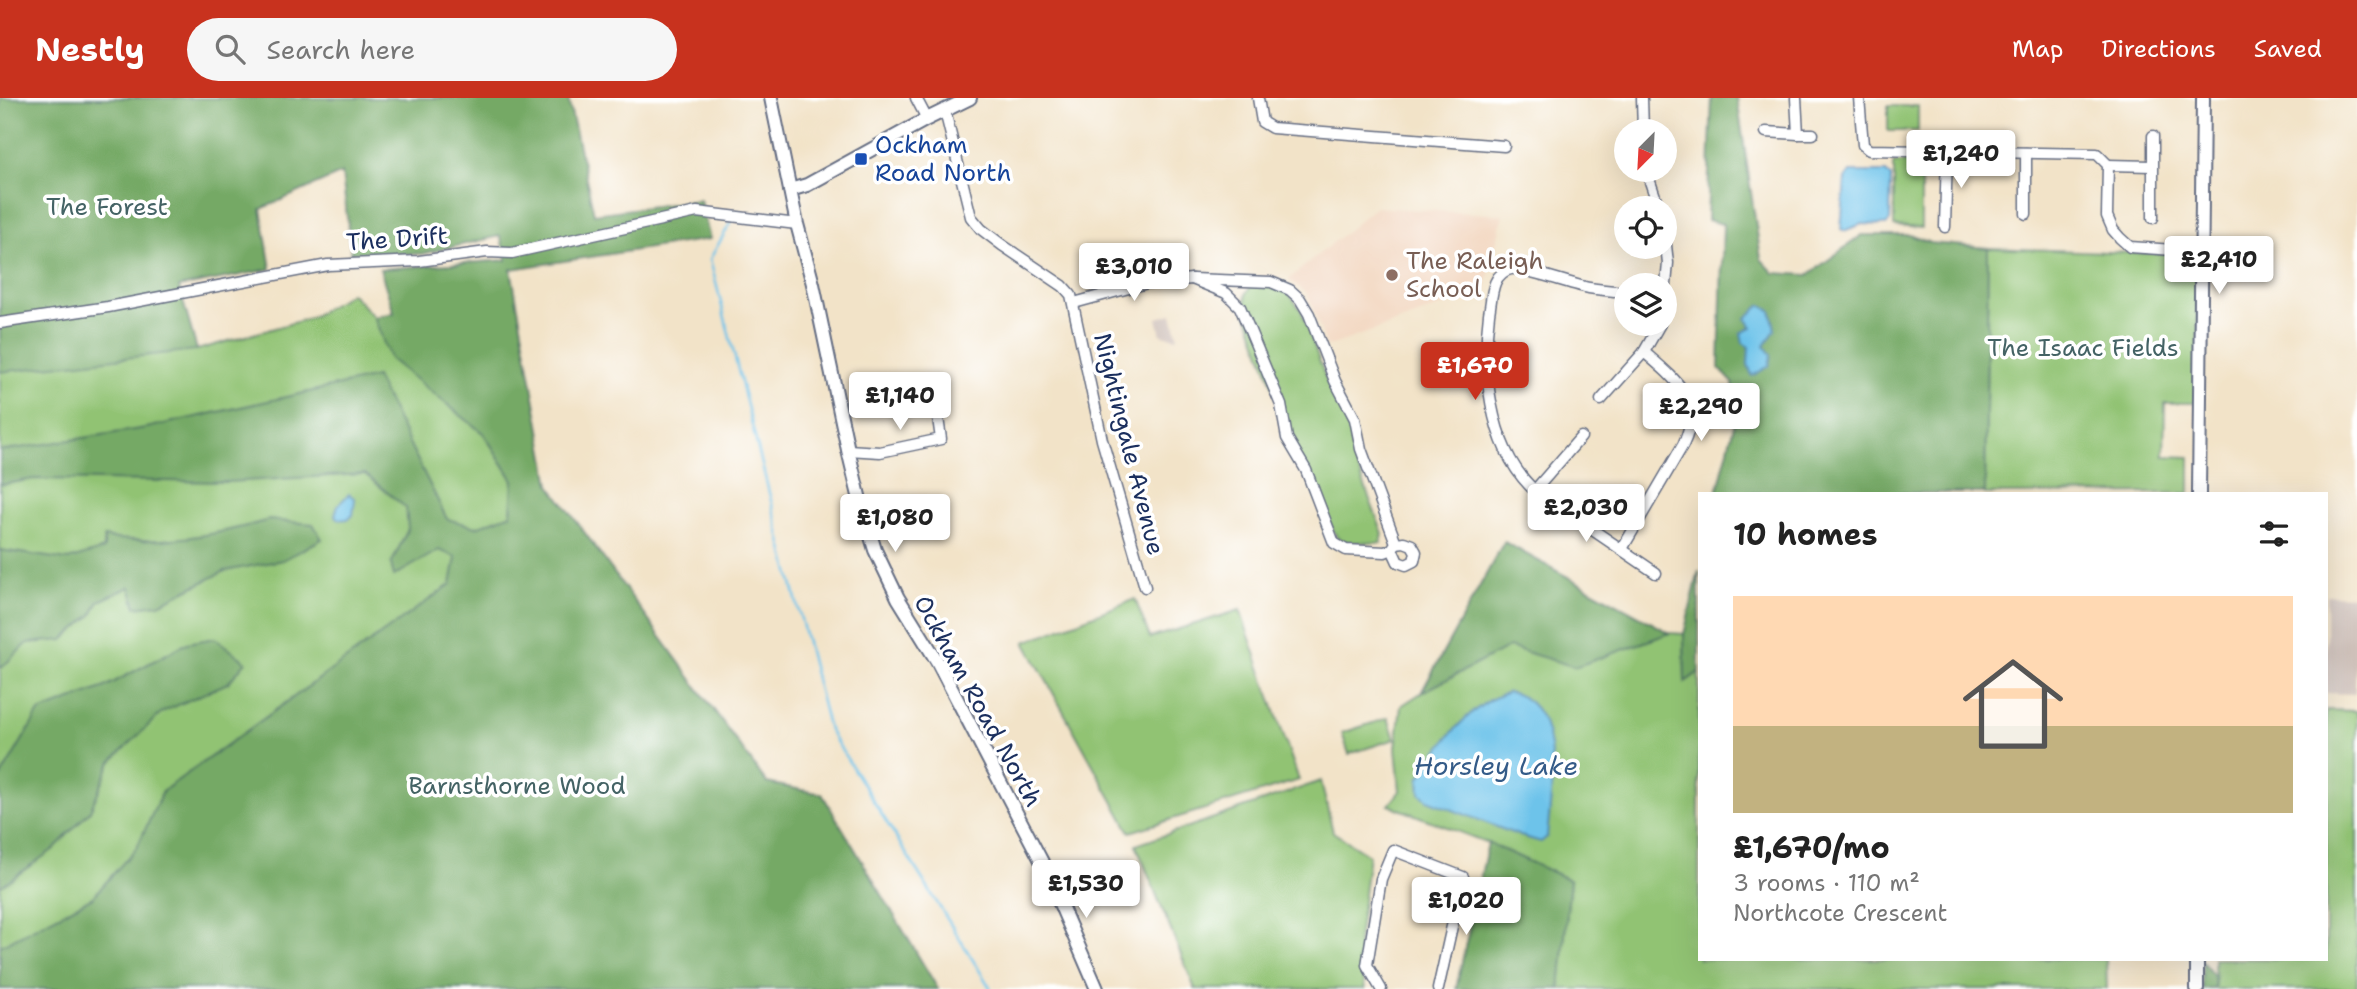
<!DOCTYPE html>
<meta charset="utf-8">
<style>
body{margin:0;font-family:"Shantell Sans",sans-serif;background:#f6f6f6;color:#222;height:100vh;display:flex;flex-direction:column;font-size:26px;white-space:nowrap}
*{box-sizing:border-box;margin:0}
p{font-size:23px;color:#767676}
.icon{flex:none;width:38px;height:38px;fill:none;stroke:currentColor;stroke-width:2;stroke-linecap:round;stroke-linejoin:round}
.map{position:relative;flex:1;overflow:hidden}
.details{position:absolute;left:1698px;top:394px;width:630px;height:469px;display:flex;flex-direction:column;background:#fff;border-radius:0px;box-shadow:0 7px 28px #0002}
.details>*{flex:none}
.needle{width:46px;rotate:204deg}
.tools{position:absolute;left:1614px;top:21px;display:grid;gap:14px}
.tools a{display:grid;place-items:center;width:63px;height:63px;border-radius:50%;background:#fff;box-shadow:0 7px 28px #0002;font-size:35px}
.price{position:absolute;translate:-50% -60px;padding:0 16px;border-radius:7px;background:#fff;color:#222;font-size:23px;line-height:46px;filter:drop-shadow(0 2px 4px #0008)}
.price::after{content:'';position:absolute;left:50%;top:42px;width:21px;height:16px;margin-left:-10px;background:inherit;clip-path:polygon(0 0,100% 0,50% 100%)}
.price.current{background:#c8321e;color:#fff}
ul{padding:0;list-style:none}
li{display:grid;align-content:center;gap:14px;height:371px;padding:0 35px}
li span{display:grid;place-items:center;height:217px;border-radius:0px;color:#555}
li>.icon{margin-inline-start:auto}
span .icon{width:126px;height:126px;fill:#fffc;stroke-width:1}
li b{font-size:30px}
h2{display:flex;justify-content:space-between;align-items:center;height:84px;padding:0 35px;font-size:30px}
header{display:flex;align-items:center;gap:42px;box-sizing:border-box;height:98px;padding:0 35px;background:#c8321e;color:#fff}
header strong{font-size:33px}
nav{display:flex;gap:38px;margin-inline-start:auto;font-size:24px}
.search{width:490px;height:63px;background:#f6f6f6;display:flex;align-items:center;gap:18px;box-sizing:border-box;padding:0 24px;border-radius:38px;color:#767676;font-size:26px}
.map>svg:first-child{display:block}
.built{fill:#f2d5be}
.industrial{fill:#cfc1ba}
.green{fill:#91c373;stroke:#567968;stroke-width:2}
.forest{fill:#74a965;stroke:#486c62;stroke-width:2}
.water{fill:#6dc3ea;stroke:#4479a4;stroke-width:2}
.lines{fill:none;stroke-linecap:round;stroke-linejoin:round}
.stream{stroke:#6dc3ea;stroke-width:2.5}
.minor-casing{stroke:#666e83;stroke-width:13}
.tertiary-casing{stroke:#666e83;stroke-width:16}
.secondary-casing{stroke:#666e83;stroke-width:16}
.minor{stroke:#fff;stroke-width:10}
.tertiary{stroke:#fff;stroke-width:12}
.secondary{stroke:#fff;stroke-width:12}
.transit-dot{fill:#1a4fb4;stroke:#fff;stroke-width:2.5}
.education-dot{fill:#8d6e63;stroke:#fff;stroke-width:2.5}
.labels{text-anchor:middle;stroke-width:7;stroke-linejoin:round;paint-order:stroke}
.transit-label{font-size:24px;fill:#164399;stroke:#fff;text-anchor:start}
.park-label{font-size:24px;fill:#446365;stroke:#fff}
.street-label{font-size:24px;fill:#1b2f5e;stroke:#fff}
.education-label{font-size:24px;fill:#785e54;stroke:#fff;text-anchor:start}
.water-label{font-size:26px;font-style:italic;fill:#345b88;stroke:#fff}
</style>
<header>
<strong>Nestly</strong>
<div class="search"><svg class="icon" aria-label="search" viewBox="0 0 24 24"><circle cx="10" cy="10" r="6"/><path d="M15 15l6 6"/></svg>Search here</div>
<nav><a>Map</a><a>Directions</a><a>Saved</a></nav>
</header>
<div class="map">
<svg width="2357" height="891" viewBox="0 0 2357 891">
<rect width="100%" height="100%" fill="#fff"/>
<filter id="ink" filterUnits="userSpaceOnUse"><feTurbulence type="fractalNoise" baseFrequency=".0143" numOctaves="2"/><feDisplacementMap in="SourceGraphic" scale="14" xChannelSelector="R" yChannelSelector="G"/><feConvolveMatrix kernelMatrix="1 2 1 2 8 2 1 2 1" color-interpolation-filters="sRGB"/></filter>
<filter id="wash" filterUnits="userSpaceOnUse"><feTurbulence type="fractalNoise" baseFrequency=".00686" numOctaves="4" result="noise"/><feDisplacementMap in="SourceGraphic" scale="28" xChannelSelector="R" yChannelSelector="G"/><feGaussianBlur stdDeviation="1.57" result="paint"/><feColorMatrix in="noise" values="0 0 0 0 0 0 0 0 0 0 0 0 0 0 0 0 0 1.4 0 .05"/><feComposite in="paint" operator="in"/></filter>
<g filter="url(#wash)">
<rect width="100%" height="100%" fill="#f2e3c8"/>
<polygon class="built" points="1376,109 1503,117 1485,193 1327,249 1307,195 1288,182"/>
<g class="industrial">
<polygon points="1172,216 1178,240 1161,237 1157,220"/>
<polygon points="2326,497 2357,498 2355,596 2326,595"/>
</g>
<g class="green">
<rect x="1888" y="8" width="30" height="25"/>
<polygon points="1894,65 1921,65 1921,130 1894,128"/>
<polygon points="1988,150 2196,157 2200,305 2165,305 2164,358 2190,359 2190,395 1985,396"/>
<polygon points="1252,187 1273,188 1289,196 1301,212 1328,286 1345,313 1350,331 1350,344 1354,360 1383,436 1381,445 1348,444 1337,440 1294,349 1245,210 1246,195"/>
<polygon points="351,195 374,219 394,215 484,336 513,382 510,447 93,799 11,843 0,852 0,245 180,206 197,252 310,220"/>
<polygon points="1504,444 1670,535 1684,536 1685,584 1699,574 1699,861 2106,861 2107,891 1560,891 1570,782 1488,745 1389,707 1400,693 1396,650 1401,608 1421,595"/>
<polygon points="1135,501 1150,540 1240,512 1299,682 1130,734 1025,544"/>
<polygon points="2326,612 2357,613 2357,891 2215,891 2214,861 2326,861"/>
<polygon points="1388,620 1395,641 1349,656 1342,635"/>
<polygon points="1321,683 1333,734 1369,757 1358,844 1365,891 1195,891 1136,747"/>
</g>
<g class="forest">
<polygon points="0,0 568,0 594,116 700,102 710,141 511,171 550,387 767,685 822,696 938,891 0,891 0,848 93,799 137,749 163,693 451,486 456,459 439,452 394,478 391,466 408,431 406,410 365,376 227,384 34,381 0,387 0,353 146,330 376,279 447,421 476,429 511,416 513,382 484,336 390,261 374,219 394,215 380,171 507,162 500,138 422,156 351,155 342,75 261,111 271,171 179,189 197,252 0,274"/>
<polygon points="1712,0 1737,0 1761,161 1774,175 1808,177 1862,137 1910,137 1930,145 1988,150 1985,395 1717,395 1735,323 1733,285 1719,270 1723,126 1707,122"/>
<path d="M269,422L313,426L322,441L283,462L225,473L159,506L136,509L130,489L99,503L92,517L63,542L28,545L0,571V452L68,462L104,451V439C160,448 216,437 269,422Z"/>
<polygon points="1504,444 1670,535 1575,569 1509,549 1421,595"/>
<polygon points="1699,473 1699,574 1685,584 1684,536"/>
<polygon points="215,540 246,564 228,585 162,614 111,664 90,713 54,751 0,789 0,680 39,614 105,589 187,545"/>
<polygon points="1488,745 1570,782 1560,891 1456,891"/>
<polygon points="2202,864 2214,878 2215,891 2202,891"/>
</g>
<g class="water">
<polygon points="1850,74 1886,74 1891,79 1890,123 1886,127 1862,126 1844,133 1841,131 1845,81"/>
<polygon points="1761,207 1771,212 1775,232 1765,248 1771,257 1769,268 1752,278 1748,266 1749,249 1743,245 1741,235 1752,229 1746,220"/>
<path d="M349,396L355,401L353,417C348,422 340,424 335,417L338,407Z"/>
<path d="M1508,594C1566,604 1551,697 1547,739L1541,744L1520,738L1427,702L1420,695L1419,681C1441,646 1467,608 1508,594Z"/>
</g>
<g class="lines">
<polyline class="stream" points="731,124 710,161 829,632 991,891"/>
</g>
</g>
<g filter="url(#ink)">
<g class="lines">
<defs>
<g id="minor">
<polyline points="916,0 927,21"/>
<polyline points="1258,0 1262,24 1272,30 1504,48"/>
<polyline points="1642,0 1643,33"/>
<polyline points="1859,0 1863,47 1869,52 2097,56 2108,67 2107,118 2113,132 2120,140 2130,149 2203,154"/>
<polyline points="945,13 971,119 981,131 1002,147 1063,188 1071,197 1102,342 1145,489"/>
<polyline points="1766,34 1798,36 1796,0"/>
<polyline points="1798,36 1813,36"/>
<polyline points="2026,55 2026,116"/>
<polyline points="2108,67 2152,68"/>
<polyline points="1646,72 1659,110"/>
<polyline points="2153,120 2153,38"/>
<polyline points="1945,129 1947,54"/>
<polyline points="1664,130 1668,165 1664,208"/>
<polygon points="1192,181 1271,184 1290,192 1300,201 1309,216 1335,283 1355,321 1361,351 1396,445 1392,451 1385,454 1346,452 1334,445 1306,372 1287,340 1281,307 1240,209 1226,195"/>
<path d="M1626,194C1613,193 1601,192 1589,190C1573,187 1523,169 1511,171C1491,175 1492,200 1489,216C1482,270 1489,345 1529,387C1544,403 1563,413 1581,424C1606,441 1631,458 1656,475"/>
<polyline points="1074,205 1147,185 1192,181"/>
<polyline points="0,225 108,209 328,167 419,163 487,154 512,155 697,114 797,126"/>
<polyline points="1601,302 1644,254"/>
<polyline points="848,352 880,354 941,341 935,299"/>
<polyline points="1535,392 1581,339"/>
<polyline points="1392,451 1398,464 1406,467 1414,463 1416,454 1412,447 1404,444 1396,445"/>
<path d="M1622,451L1683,347C1705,302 1675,281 1644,254L1660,226"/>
<polyline points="1381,891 1367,867 1381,781 1393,752 1463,779 1438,891"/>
</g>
<g id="tertiary">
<polyline points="790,92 807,87 927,21 970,0"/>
<polyline points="2199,396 2203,0"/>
<polyline points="2197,891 2197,861"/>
</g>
<polyline id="secondary" points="771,0 797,126 813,186 848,352 860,402 875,452 898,500 937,563 1043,766 1097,891"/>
</defs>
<use href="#minor" class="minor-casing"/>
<use href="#tertiary" class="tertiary-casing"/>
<use href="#secondary" class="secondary-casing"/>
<use href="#minor" class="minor"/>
<use href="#tertiary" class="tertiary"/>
<use href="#secondary" class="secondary"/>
</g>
</g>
<rect class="transit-dot" x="854" y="54" width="14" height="14" rx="3.5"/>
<circle class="education-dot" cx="1392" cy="177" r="7"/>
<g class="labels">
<g class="transit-label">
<text x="875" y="55">Ockham<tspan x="875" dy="28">Road North</tspan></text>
</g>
<g class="park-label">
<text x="107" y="117">The Forest</text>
<text x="2083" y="258">The Isaac Fields</text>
<text x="517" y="696">Barnsthorne Wood</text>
</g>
<g class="street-label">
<text transform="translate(397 141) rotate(-4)" y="8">The Drift</text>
<text transform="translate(1129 346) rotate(76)" y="8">Nightingale Avenue</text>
<text transform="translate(978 603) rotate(61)" y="8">Ockham Road North</text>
</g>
<g class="education-label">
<text x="1406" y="171">The Raleigh<tspan x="1406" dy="28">School</tspan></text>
</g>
<g class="water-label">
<text x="1496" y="677">Horsley Lake</text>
</g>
</g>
</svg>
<div class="tools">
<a><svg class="needle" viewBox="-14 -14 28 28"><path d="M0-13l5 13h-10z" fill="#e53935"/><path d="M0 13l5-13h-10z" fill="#767676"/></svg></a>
<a><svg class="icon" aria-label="locate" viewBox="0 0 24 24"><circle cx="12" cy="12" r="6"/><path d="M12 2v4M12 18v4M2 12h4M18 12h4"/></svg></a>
<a><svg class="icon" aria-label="layers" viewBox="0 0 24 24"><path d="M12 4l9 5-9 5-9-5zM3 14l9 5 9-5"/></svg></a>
</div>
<b class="price" style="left:1961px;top:92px">£1,240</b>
<b class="price" style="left:2219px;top:198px">£2,410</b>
<b class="price" style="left:1134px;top:205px">£3,010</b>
<b class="price current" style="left:1475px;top:304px">£1,670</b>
<b class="price" style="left:900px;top:334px">£1,140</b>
<b class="price" style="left:1701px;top:345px">£2,290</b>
<b class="price" style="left:1586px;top:446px">£2,030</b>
<b class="price" style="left:895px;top:456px">£1,080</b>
<b class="price" style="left:1086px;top:822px">£1,530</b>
<b class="price" style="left:1466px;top:839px">£1,020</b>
<section class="details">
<h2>10 homes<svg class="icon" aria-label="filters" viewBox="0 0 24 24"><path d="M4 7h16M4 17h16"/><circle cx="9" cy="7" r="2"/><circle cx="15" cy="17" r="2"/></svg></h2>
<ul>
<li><span style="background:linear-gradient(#ffd9b3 60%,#c2b280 0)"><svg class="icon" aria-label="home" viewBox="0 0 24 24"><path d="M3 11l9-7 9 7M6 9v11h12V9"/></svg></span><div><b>£1,670/mo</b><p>3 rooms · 110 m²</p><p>Northcote Crescent</p></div></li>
</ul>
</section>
</div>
